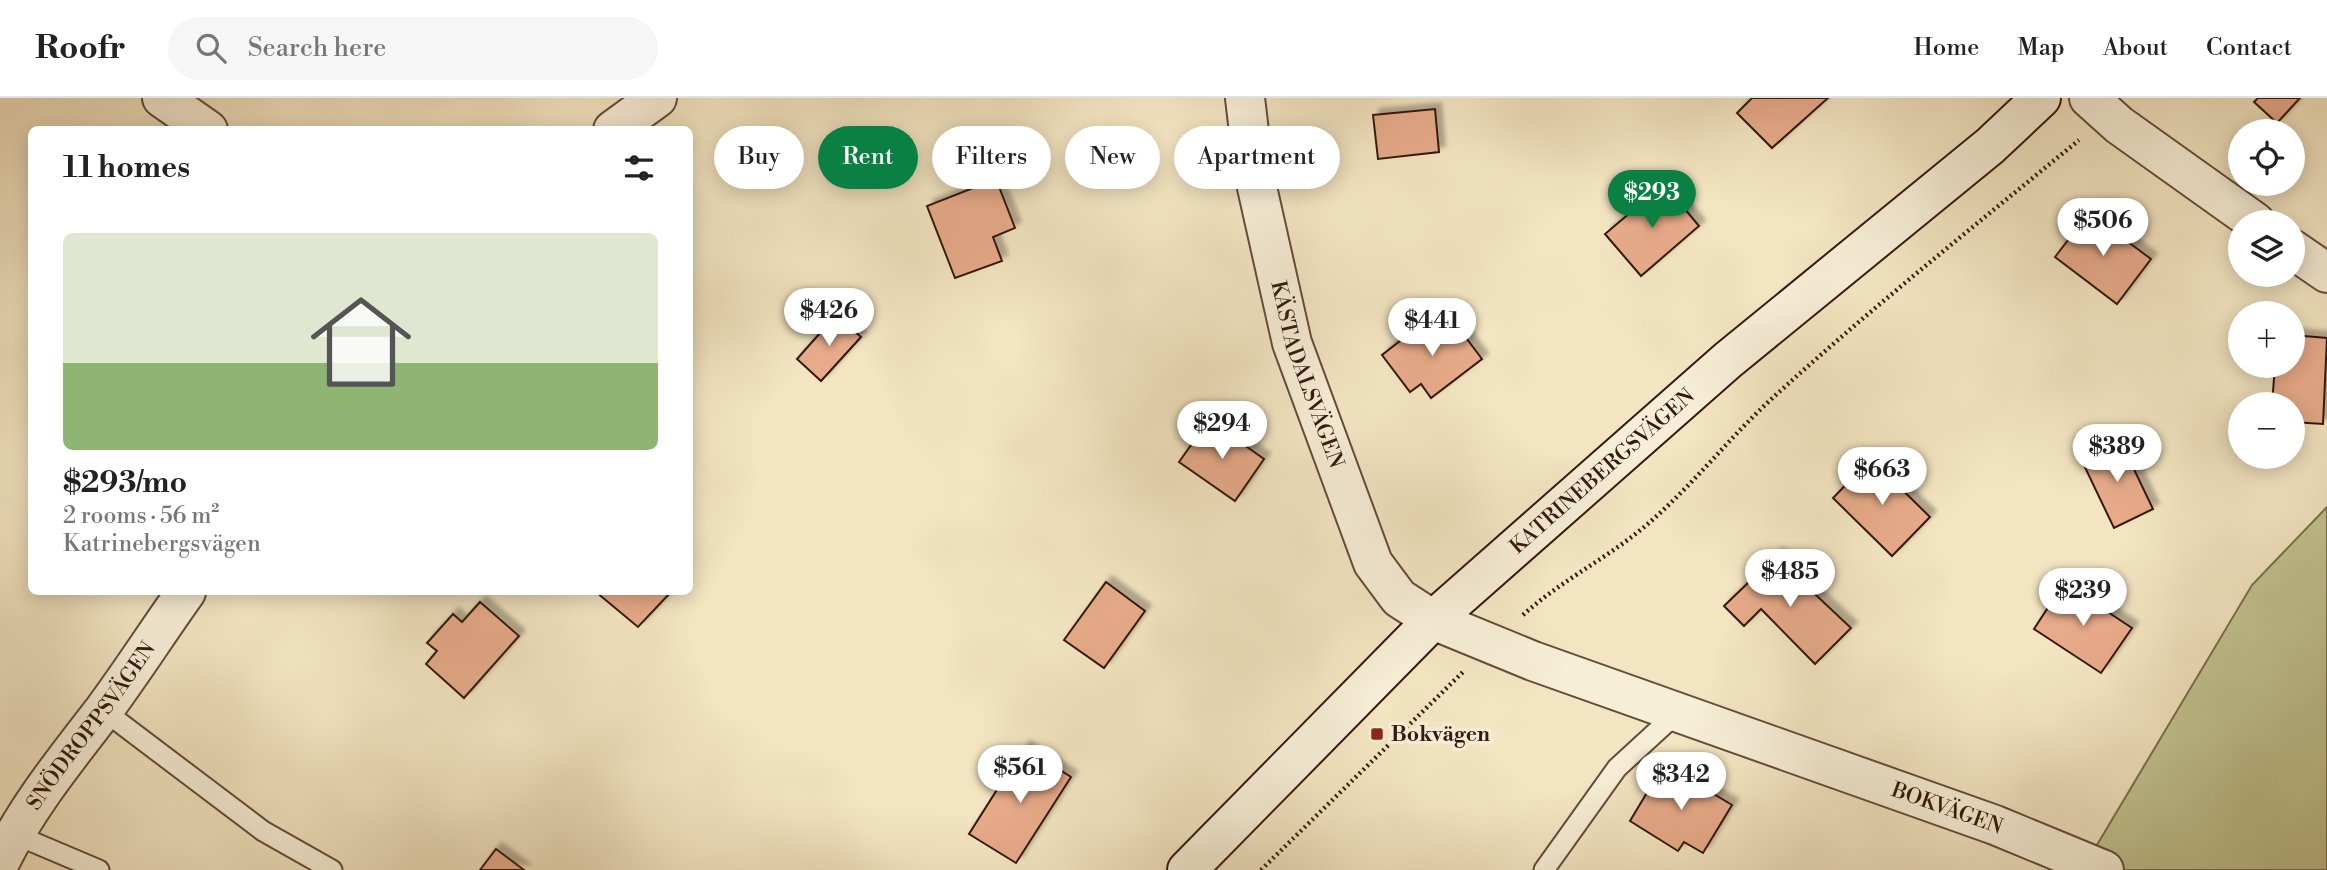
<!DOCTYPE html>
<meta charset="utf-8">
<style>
body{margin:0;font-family:"Libre Bodoni",serif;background:#f6f6f6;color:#222;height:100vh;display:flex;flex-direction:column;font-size:26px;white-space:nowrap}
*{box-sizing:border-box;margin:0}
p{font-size:23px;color:#767676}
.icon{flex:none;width:38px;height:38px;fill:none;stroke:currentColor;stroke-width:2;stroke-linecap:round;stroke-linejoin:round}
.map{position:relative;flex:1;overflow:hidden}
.sheet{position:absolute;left:28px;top:28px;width:665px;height:469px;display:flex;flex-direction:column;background:#fff;border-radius:10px;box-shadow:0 4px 18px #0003}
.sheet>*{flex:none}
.hud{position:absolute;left:714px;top:28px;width:665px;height:63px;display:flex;gap:14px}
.fabs{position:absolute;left:2228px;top:21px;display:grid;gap:14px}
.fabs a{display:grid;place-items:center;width:77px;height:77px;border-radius:50%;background:#fff;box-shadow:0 4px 18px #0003;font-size:35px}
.price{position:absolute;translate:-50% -60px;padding:0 16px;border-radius:24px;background:#fff;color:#222;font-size:23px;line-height:46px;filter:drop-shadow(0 2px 4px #0008)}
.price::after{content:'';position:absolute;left:50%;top:42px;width:21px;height:16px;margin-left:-10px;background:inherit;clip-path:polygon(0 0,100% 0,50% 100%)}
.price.selected{background:#0b8043;color:#fff}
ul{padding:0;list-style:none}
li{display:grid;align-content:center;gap:14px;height:371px;padding:0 35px}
li span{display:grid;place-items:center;height:217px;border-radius:10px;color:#555}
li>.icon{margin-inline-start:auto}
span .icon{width:126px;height:126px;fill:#fffc;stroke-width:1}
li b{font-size:30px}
h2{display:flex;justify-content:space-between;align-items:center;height:84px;padding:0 35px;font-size:30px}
.chip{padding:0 24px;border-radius:32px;background:#fff;box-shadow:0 4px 18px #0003;font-size:24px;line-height:63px}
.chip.selected{background:#0b8043;color:#fff}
header{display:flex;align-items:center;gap:42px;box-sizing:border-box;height:98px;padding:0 35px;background:#fff;border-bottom:2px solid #e0e0e0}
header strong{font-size:33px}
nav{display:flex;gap:38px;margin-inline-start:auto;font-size:24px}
.search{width:490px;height:63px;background:#f6f6f6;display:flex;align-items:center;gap:18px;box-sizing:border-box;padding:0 24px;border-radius:38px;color:#767676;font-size:26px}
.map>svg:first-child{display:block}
.green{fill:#c1c38f;stroke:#7a6e4e;stroke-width:2}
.building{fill:#e7ab8a;stroke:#34190e;stroke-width:2;filter:url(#shadow)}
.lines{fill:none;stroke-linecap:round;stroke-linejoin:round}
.lane-casing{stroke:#644c3b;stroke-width:23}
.street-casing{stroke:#644c3b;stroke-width:42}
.secondary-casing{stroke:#34190e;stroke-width:42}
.path{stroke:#34190e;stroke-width:4.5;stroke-dasharray:2 3.5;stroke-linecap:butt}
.lane{stroke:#f7eed7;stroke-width:19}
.street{stroke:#f7eed7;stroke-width:38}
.secondary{stroke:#f7eed7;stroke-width:38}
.poi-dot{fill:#8f2418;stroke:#f7eed7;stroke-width:2.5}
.labels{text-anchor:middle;stroke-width:7;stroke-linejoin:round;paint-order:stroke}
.street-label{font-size:21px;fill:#34190e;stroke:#f7eed7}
.poi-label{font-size:21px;font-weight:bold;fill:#34190e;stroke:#f7eed7;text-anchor:start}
</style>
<header>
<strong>Roofr</strong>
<div class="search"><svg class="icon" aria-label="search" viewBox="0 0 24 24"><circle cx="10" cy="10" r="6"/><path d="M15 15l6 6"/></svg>Search here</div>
<nav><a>Home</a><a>Map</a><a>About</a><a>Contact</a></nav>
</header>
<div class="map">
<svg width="2327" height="772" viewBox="0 0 2327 772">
<defs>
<filter id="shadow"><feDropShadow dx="6" dy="-6" stdDeviation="2" flood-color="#0004"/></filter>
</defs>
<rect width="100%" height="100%" fill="#f3e5c2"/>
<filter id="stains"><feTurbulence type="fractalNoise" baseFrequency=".00286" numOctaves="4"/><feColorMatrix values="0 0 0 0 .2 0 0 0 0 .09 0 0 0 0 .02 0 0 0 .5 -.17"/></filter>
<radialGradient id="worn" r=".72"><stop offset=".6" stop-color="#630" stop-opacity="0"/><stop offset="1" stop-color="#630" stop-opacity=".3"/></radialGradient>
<polygon class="green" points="2327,409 2327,772 2082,772 2252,487"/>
<g class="building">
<polygon points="1752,0 1828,0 1772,50 1737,15"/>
<polygon points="2258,0 2300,0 2277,25 2254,4"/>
<polygon points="1435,11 1439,54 1378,61 1373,17"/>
<polygon points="996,81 1015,130 993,139 1002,163 955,180 927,108"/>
<polygon points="1664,86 1699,128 1641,178 1605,136"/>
<polygon points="2089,115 2151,161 2117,206 2055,159"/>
<polygon points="836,217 861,239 821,283 797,261"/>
<polygon points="1451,220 1482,261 1431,300 1421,286 1410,294 1382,257 1423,225 1431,235"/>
<polygon points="2292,237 2327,240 2323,326 2292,324 2292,306 2272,306 2275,268 2292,268"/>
<polygon points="1209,322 1264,361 1235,403 1179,364"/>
<polygon points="2120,342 2153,411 2114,430 2081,361"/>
<polygon points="1871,361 1930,419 1892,458 1833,400"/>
<polygon points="1778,456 1803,481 1801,483 1851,530 1815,566 1761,511 1744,528 1724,508"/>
<polygon points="1106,484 1145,513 1104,570 1064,542"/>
<polygon points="2064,485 2132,530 2101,575 2034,531"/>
<polygon points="596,494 671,494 638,529"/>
<polygon points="480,504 519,538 464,600 426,566 437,553 427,545 453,516 462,524"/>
<polygon points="1024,649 1071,679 1016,765 969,736"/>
<polygon points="1660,673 1675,682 1679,675 1732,707 1703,755 1684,744 1678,753 1630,723"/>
<polygon points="496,751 524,772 480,772"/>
</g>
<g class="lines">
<defs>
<g id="lane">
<polyline points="103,612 263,733 332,772"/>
<polyline points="14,736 99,772"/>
<polyline points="1544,772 1617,670 1678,614"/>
</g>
<g id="street">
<polyline points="162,0 208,32"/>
<path id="s1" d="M1245,0L1254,76L1292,245L1373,465L1399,500L1433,522L1533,563L1995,727L2104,772"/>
<polyline points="2089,0 2119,27 2255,124"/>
<polyline points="613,32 657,0"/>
<polyline points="2292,151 2327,175"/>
<path id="s2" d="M0,764C27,709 66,661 103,613C132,574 158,533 186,494"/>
</g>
<g id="secondary">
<path id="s3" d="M1187,772L1433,522L1728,262L1990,48L2041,0"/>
</g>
</defs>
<use href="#lane" class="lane-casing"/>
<use href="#street" class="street-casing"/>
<use href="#secondary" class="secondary-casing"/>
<g class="path">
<path d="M1523,517C1559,484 1604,462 1643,430C1692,389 1730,338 1778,295C1875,207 1978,125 2079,42"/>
<polyline points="1261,772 1463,574"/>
</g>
<use href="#lane" class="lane"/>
<use href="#street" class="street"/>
<use href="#secondary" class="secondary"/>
</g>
<rect class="poi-dot" x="1370" y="629" width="14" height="14" rx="3.5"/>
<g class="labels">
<g class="street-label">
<text dy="7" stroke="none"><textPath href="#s1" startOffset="284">KÄSTADALSVÄGEN</textPath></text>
<text dy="7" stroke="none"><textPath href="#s3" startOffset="576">KATRINEBERGSVÄGEN</textPath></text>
<text dy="7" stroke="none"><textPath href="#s2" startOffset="164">SNÖDROPPSVÄGEN</textPath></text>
<text dy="7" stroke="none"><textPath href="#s1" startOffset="1116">BOKVÄGEN</textPath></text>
</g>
<g class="poi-label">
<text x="1391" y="643">Bokvägen</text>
</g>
</g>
<rect width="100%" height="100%" filter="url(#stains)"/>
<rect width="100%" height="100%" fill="url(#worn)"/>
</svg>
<div class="fabs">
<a><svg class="icon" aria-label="locate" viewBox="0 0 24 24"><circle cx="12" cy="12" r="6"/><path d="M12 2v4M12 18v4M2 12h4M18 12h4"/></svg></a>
<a><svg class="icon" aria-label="layers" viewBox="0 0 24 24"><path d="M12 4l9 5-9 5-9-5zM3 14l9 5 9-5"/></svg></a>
<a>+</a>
<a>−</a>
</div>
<b class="price selected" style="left:1652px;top:132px">$293</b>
<b class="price" style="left:2103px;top:160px">$506</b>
<b class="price" style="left:829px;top:250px">$426</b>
<b class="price" style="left:1432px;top:260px">$441</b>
<b class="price" style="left:1222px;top:363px">$294</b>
<b class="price" style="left:2117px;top:386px">$389</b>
<b class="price" style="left:1882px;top:409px">$663</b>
<b class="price" style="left:1790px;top:511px">$485</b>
<b class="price" style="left:2083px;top:530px">$239</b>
<b class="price" style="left:1020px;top:707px">$561</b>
<b class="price" style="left:1681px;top:714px">$342</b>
<div class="hud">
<a class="chip">Buy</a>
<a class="chip selected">Rent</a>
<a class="chip">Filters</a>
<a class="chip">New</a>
<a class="chip">Apartment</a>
</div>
<section class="sheet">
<h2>11 homes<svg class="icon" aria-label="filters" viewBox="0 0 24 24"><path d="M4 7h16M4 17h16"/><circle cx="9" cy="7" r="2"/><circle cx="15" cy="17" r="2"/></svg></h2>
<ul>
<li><span style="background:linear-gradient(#dfe7d0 60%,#8fb573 0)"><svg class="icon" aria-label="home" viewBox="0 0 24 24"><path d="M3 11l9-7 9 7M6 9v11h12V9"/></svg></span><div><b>$293/mo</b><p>2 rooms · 56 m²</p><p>Katrinebergsvägen</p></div></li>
</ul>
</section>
</div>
